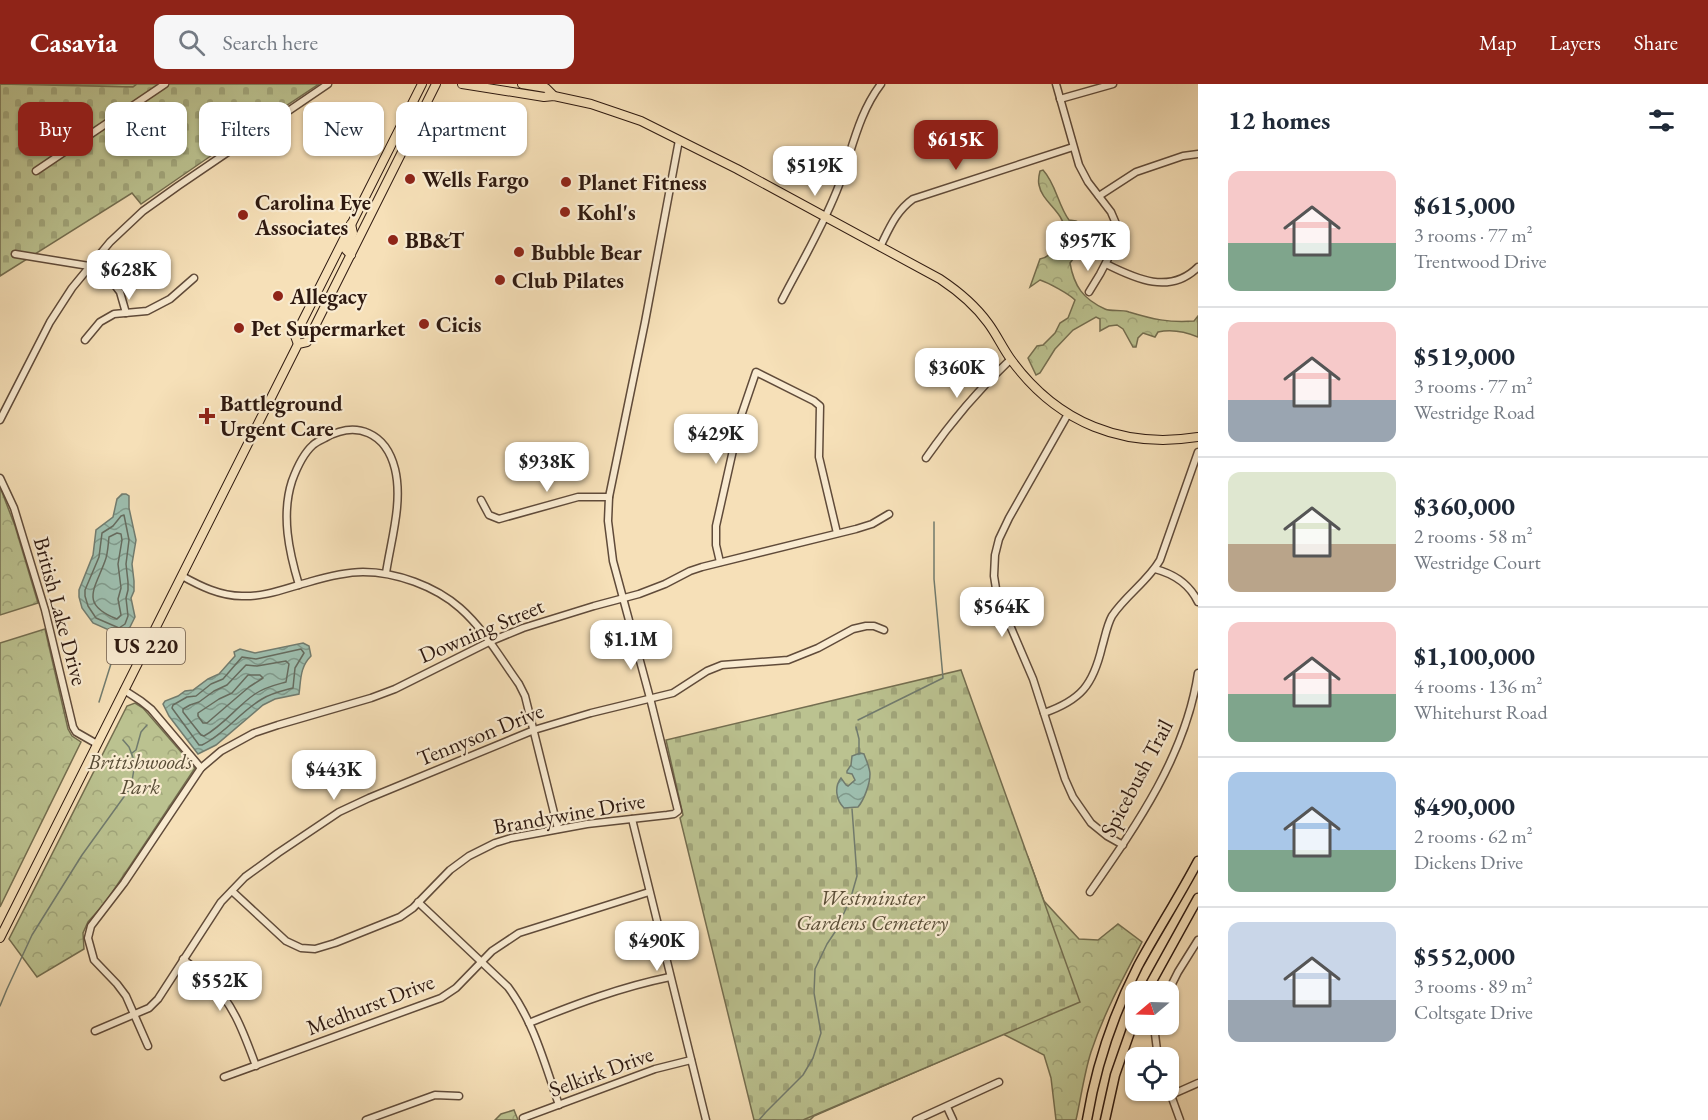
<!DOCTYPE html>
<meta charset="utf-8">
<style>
body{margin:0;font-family:"EB Garamond",serif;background:#f6f6f7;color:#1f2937;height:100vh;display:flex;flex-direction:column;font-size:22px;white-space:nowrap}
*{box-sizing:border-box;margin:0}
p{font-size:20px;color:#747a83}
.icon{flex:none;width:33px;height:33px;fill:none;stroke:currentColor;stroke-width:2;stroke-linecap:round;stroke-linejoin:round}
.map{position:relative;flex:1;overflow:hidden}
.drawer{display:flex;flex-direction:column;background:#fff;width:510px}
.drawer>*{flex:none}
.top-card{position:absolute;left:18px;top:18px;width:570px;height:54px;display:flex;gap:12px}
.needle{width:39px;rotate:251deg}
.fabs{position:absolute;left:1125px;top:897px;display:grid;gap:12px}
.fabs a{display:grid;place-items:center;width:54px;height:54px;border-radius:12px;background:#fff;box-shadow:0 2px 4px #0004;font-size:30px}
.price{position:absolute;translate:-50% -51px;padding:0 14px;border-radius:12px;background:#fff;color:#222;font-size:20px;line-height:39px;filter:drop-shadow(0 2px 3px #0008)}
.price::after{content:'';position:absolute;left:50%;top:36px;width:18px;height:14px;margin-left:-9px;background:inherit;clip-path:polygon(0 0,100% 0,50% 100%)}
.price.on{background:#8f2418;color:#fff}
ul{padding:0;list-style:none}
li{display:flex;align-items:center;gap:18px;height:150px;padding:0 30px}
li+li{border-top:2px solid #e0e1e3}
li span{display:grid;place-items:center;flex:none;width:168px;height:120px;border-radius:12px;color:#555}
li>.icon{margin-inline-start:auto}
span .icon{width:72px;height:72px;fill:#fffc;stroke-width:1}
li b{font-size:26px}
h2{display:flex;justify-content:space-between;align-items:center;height:72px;padding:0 30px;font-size:26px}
.pill{padding:0 21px;border-radius:12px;background:#fff;box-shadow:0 2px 4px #0004;font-size:21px;line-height:54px}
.pill.on{background:#8f2418;color:#fff}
header{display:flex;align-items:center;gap:36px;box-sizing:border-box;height:84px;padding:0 30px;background:#8f2418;color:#fff}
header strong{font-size:28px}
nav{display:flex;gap:33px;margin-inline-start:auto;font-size:21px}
.search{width:420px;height:54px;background:#f6f6f7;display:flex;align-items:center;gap:15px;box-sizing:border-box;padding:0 21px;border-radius:12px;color:#747a83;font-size:22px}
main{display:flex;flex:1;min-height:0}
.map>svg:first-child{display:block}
.forest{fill:url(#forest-crowns);stroke:#746e50;stroke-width:1.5}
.cemetery{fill:url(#cemetery-stones);stroke:#746e50;stroke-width:1.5}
.water{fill:url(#water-waves);stroke:#717b6e;stroke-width:1.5}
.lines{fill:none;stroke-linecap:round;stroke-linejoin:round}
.shore{stroke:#666b5e;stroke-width:1.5}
.stream{stroke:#717b6e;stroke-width:1.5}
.minor-casing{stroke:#604b3a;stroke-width:9}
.major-casing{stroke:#2e1910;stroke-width:10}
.highway-casing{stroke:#2e1910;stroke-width:11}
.minor{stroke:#f9ebd1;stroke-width:6}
.major{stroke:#f6e0b8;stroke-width:8}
.highway{stroke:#f6e0b8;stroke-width:8}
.poi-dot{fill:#8f2418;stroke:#f9ebd1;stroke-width:2}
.labels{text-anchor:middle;stroke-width:4.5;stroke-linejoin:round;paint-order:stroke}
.shield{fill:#f9ebd1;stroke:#6b584a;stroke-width:1.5}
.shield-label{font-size:21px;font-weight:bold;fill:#2e1910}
.poi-label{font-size:22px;font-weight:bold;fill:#2e1910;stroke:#f9ebd1;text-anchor:start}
.street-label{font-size:22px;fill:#2e1910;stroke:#f9ebd1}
.park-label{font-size:22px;font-style:italic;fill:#584c36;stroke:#f9ebd1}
</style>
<header>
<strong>Casavia</strong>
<div class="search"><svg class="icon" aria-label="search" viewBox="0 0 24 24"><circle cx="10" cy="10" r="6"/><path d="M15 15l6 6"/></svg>Search here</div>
<nav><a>Map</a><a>Layers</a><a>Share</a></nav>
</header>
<main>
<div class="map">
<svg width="1198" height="1036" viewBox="0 0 1198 1036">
<defs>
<pattern id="forest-crowns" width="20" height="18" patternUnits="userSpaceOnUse" patternTransform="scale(1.5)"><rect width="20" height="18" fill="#bbc290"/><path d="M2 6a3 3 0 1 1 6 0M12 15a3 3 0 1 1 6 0" fill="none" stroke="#a1a67b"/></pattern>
<pattern id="cemetery-stones" width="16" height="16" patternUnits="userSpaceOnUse" patternTransform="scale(1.5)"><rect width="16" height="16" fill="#bbc290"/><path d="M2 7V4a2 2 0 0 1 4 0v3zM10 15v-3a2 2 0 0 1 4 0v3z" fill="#a1a67b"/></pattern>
<pattern id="water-waves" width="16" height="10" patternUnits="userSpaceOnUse" patternTransform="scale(1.5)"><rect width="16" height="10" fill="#9dbdad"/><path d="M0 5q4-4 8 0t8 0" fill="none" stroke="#80998b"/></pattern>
</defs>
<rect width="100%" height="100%" fill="#f6e0b8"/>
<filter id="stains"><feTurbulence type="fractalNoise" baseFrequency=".00333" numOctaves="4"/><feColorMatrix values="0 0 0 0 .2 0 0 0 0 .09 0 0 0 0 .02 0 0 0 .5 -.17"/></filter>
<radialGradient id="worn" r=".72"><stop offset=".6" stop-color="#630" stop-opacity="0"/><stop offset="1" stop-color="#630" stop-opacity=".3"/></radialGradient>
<g class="forest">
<polygon points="12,0 137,0 133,3"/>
<path d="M1043,86C1056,100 1058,121 1069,136L1076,137L1088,143L1076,171L1070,179C1074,202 1083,215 1105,225C1112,228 1121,225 1129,228C1152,235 1169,239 1194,237L1198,232V253C1186,248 1171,245 1158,248L1155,253L1143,249L1138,254L1136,263H1133L1123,245L1117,241L1109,242L1100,247V235L1096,233L1073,246L1055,265L1040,289L1036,291L1028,274L1037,262L1043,261L1055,249L1060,239L1068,234L1075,216C1069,210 1049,199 1040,196L1030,203L1040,175C1054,172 1060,158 1066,147C1062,126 1042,118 1039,101C1038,97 1039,91 1040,87Z"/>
<polygon points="0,403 15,442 38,519 0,531"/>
<polygon points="45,545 68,645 72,652 81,658 0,823 0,559"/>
<polygon points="135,619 143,624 195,684 130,782 105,819 88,838 83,849 84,865 37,893 9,855 127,622"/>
<path d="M1028,773L1044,817L1079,855L1098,856L1118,840L1142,858C1123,894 1104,929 1091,968C1084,990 1081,1014 1076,1036H1056L1051,994L1044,971L1003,950L814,1032L810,1036H754Z"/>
<polygon points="514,1026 518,1036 495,1036 501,1030"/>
</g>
<g class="cemetery">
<polygon points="0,0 133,3 137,0 319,0 215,69 141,120 132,109 0,192"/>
<polygon points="961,586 1080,918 803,1036 754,1036 680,734 683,731 666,656"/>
</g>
<g class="water">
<polygon points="122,410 126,410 129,412 129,424 136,456 132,480 134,497 134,507 131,514 135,533 130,543 120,551 93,539 82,524 79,513 79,506 93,471 96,446 113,433 117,415"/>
<path d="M303,559L309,562L311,572C300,583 301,595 299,610L275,615L263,621L216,661L198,670L169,632L163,620L165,617L178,612L185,607L193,606L208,595L219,590L235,572L234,568L240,565L255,569Z"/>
<path d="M860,669L864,670C866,676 870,684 870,690C870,700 864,716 858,723L844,724C836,716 834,703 841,694L846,701L848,702L855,696L852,690L847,689V687L851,681L852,672Z"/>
</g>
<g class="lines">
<g class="shore">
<polygon points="124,431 129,456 126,480 128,498 128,506 126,514 128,532 125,540 119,544 96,534 88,522 85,512 85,506 99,473 102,449 113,442 121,432"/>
<path d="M117,449L121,450L122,456L118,480L121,504L118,515L121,531L117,535C79,520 95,505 105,477C108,470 108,461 109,453Z"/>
<path d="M301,565L304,569L295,584L293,604C282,607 272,609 262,615C240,628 225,650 202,661H199L172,624L173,621L187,613L196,612L211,600L223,595L242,573L256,575Z"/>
<path d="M286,577L289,580L286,598C275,601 265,603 255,610C237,622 224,641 204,652L201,651L183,628V625L190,621L199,618L214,607L227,601L246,581L257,582Z"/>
<polygon points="248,591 260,591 263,594 249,603 207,639 203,639 198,632 198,629 219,615 232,609"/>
</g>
<g class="stream">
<polyline points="99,618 120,551"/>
<polyline points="858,636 943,594 934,495 934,438"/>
<polyline points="856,643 859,655 859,670"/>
<polyline points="132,669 136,666 141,648 147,641"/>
<polyline points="0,922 7,905 32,851 82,771 131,703 135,679 129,663 123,656"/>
<polyline points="759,1036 766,1028 803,991 813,974 821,949 814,909 815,885 827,860 837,845 851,813 857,792 852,725"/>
</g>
<defs>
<g id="minor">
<polyline points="1056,0 1079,81 1088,98 1111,128 1117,142 1114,163 1100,190 1089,208"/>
<polyline points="1060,15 1113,0"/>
<polyline points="36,87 165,0"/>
<polyline points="1099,112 1136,88 1183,72 1198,70"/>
<path d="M880,163C889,145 896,127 913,115L1073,63"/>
<polyline points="15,170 89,182"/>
<polyline points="95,175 120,208 126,229"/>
<path d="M1106,180C1136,195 1170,211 1198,183"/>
<path d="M782,216C801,179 824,141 839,101C852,67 858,30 881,0"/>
<polyline points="85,256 100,238 114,230 147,227 170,215 194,194"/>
<polyline points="1068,330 1009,434 999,455 995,471 994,492 997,511 1033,595 1065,695 1073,713 1091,739 1107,752 1123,761"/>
<polyline points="0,336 50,238 72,204 110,158 143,127 178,102 328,0"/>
<path d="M926,374C951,338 979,305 1011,275"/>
<polyline points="0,394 14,424 45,526 73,643 76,648 97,660"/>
<polyline points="481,416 489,431 499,435 578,413 609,413"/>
<polyline points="720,478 716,461 716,442 740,335 756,288 814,317 820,322 819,373 837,449"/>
<path d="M1155,485C1174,490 1189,499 1198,518"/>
<path d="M182,492C200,502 220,512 242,512C266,513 286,504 309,498C326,493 345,488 363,488C396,488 435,502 460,524C484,545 501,575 519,600L525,612L558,745"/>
<path d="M299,501C289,468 281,431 292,397C296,386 304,369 313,361C316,358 321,356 325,354C357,336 386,349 395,385C403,418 391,456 386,489"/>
<polyline points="124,606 141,617 151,625 201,684"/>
<path d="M1044,629C1081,616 1093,601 1102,563C1105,553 1107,541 1112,532C1126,511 1148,497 1160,476L1198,368"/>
<polyline points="632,735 706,1036"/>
<polyline points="232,807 286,857 301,864 315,865 335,859 400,833 413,824 450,786 469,772 495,759 511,754 587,740 667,731 674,730 678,727 650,614 613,477 608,437 609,413 645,238 679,56"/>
<path d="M1090,808C1136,742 1186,671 1198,589"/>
<path d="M418,818L508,903C534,938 545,981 559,1021"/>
<path d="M183,875C192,882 201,889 209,896C234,920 244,950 256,982"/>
<polyline points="1168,908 1178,888 1198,856"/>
<path d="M529,939C576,920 621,903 670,893"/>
<polyline points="1157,940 1155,950 1158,974"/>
<polyline points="95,947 149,924 158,915 221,818 245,793 278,769 339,728 369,714 534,646 591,629 673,609 707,587 722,581 788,576 818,564 853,545 866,542 874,542 884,546"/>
<polyline points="148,962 126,912 117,900 94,876 88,854 91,842 124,799 201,684 221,667 254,649 278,641 371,614 395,605 489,558 523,544 594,522 639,510 665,500 690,487 702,483 856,445 872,440 889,430"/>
<polyline points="224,993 441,914 456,904 492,867 519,849 649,808"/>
<polyline points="1168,1003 1180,1036"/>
<polyline points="1171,1011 1198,999"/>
<polyline points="947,1023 953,1036"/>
<polyline points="523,1034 655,985 691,976"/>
<polyline points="366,1036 435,1011 459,1012"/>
<polyline points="916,1036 999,998"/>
</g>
<g id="major">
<path d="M462,0L544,13L554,12L591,20L641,37L737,85L940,195C958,207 975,221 988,239C997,251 1003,265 1012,277C1058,339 1123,365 1198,353"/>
<polyline points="522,0 546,4 554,12"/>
<polyline points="351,171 346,166 353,149 351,140"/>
<polyline points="298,260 295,252 422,0"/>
<polyline points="0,854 293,270 298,260 307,258 436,0"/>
</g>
<g id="highway">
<polyline points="1146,908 1198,814"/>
<path d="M1087,1036C1096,982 1113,931 1138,882C1157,847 1179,813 1198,777"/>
<polyline points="1105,1036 1115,991 1136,931"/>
</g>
</defs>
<use href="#minor" class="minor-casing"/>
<use href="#major" class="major-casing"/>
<use href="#highway" class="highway-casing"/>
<use href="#minor" class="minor"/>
<use href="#major" class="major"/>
<use href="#highway" class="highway"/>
</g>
<g class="poi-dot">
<circle cx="410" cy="95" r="6"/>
<circle cx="566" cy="98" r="6"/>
<circle cx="565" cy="128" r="6"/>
<circle cx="243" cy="131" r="6"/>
<circle cx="393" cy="156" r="6"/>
<circle cx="519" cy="168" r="6"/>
<circle cx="500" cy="196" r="6"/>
<circle cx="278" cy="212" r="6"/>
<circle cx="424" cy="240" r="6"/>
<circle cx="239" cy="244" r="6"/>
<path d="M204 323h6v6h6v6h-6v6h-6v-6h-6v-6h6z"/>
</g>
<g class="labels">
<rect class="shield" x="107" y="544" width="78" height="36" rx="4.5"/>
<g class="shield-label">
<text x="146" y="569">US 220</text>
</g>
<g class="poi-label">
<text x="422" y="103">Wells Fargo</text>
<text x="578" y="106">Planet Fitness</text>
<text x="255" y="126">Carolina Eye<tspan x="255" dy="25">Associates</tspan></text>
<text x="577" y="136">Kohl's</text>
<text x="405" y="164">BB&amp;T</text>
<text x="531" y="176">Bubble Bear</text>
<text x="512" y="204">Club Pilates</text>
<text x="290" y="220">Allegacy</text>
<text x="436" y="248">Cicis</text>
<text x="251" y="252">Pet Supermarket</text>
<text x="220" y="327">Battleground<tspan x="220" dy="25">Urgent Care</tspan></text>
</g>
<g class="street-label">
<text transform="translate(61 527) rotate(75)" y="8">British Lake Drive</text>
<text transform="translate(481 546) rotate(-23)" y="8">Downing Street</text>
<text transform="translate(480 650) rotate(-22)" y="8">Tennyson Drive</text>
<text transform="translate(1136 694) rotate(-62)" y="8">Spicebush Trail</text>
<text transform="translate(569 729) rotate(-10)" y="8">Brandywine Drive</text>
<text transform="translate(370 920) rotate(-21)" y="8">Medhurst Drive</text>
<text transform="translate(601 987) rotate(-20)" y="8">Selkirk Drive</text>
</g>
<g class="park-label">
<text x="140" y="685">Britishwoods<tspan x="140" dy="25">Park</tspan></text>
<text x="872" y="821">Westminster<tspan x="872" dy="25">Gardens Cemetery</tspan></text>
</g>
</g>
<rect width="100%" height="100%" filter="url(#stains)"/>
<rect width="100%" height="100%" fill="url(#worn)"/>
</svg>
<div class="fabs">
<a><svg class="needle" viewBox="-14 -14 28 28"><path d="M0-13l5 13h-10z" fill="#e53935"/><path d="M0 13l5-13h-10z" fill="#747a83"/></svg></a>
<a><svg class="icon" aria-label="locate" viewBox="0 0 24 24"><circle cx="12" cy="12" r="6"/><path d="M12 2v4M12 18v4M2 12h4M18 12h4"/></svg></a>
</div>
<b class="price on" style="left:956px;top:87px">$615K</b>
<b class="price" style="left:815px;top:113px">$519K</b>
<b class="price" style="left:1088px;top:188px">$957K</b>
<b class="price" style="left:129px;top:217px">$628K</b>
<b class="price" style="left:957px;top:315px">$360K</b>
<b class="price" style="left:716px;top:381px">$429K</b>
<b class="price" style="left:547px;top:409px">$938K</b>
<b class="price" style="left:1002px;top:554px">$564K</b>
<b class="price" style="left:631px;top:587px">$1.1M</b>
<b class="price" style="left:334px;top:717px">$443K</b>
<b class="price" style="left:657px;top:888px">$490K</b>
<b class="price" style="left:220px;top:928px">$552K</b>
<div class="top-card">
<a class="pill on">Buy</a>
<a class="pill">Rent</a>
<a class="pill">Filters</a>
<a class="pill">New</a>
<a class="pill">Apartment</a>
</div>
</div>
<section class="drawer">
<h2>12 homes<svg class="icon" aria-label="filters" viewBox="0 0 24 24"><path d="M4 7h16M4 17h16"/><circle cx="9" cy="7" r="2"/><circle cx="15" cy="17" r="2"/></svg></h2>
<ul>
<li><span style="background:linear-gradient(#f6c9c9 60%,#7fa58c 0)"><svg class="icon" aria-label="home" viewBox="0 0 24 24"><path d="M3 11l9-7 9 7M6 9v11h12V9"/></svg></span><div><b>$615,000</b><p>3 rooms · 77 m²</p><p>Trentwood Drive</p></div></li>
<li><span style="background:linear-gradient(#f6c9c9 65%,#9aa5b1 0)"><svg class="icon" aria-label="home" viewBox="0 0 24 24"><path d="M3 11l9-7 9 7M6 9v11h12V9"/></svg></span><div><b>$519,000</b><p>3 rooms · 77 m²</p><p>Westridge Road</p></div></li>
<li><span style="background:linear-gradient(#dfe7d0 60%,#b9a48a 0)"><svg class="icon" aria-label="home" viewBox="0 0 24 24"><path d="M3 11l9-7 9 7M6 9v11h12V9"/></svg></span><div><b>$360,000</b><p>2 rooms · 58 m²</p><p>Westridge Court</p></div></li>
<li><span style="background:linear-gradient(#f6c9c9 60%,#7fa58c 0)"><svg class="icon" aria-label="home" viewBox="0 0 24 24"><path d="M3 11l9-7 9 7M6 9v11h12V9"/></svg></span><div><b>$1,100,000</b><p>4 rooms · 136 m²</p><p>Whitehurst Road</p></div></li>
<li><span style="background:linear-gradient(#a9c7e8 65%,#7fa58c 0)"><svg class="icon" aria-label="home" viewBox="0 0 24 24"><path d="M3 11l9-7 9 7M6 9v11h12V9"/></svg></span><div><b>$490,000</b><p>2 rooms · 62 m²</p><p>Dickens Drive</p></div></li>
<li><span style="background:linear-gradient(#c9d6e8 65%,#9aa5b1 0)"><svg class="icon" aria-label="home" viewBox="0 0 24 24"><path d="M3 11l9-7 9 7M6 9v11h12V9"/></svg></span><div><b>$552,000</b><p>3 rooms · 89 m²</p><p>Coltsgate Drive</p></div></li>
</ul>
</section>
</main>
